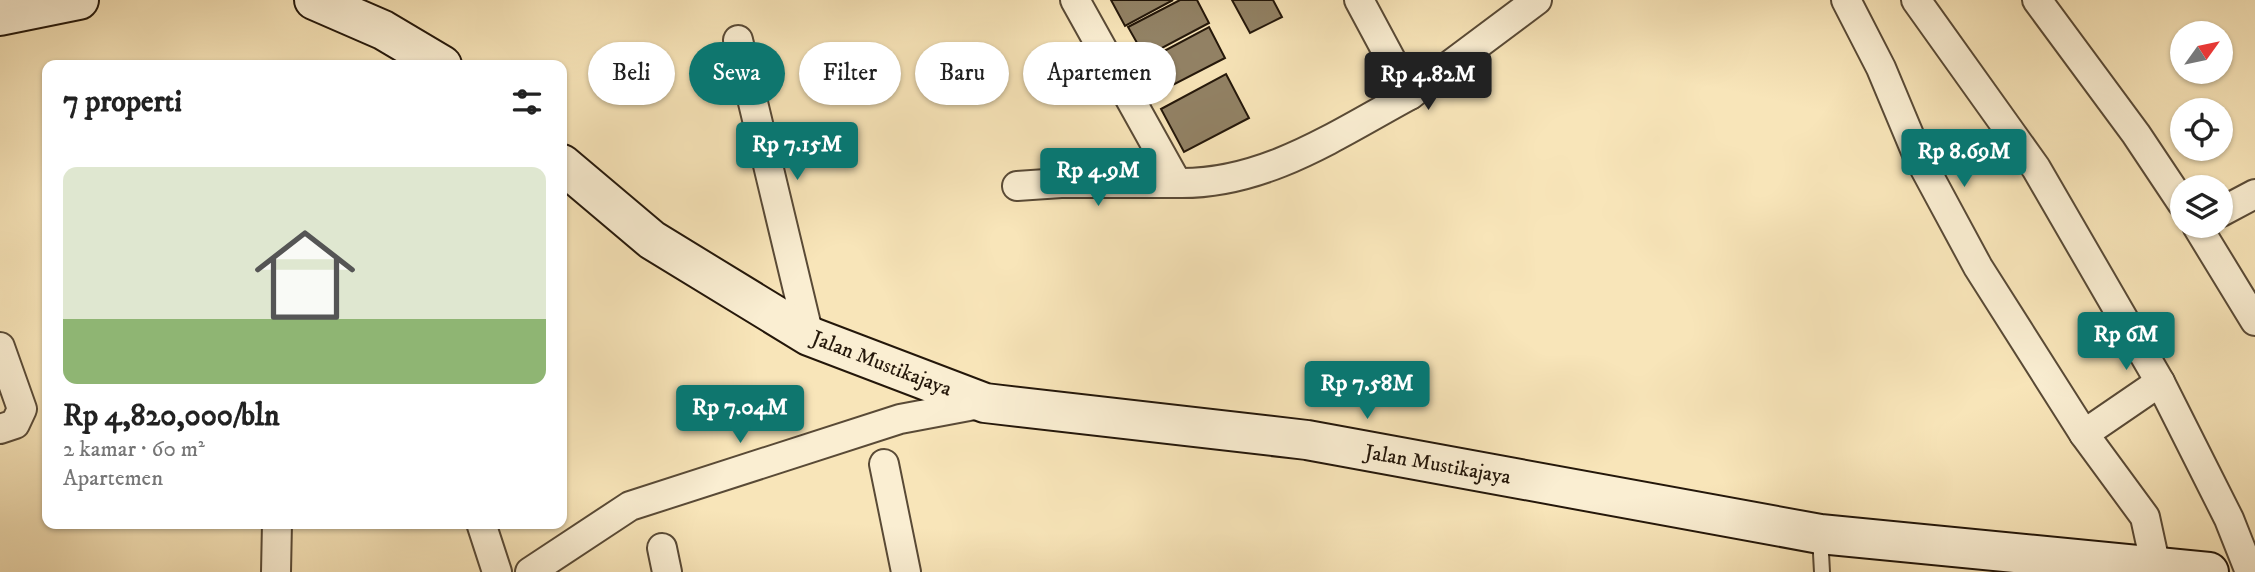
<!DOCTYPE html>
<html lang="id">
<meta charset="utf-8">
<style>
body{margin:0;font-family:"IM FELL DW Pica",serif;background:#f6f6f6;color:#222;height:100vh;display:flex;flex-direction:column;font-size:26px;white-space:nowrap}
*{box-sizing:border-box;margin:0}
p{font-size:23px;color:#767676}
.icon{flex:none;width:38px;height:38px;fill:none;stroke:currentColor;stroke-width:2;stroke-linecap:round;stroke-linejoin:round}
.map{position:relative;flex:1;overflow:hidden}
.drawer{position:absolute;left:42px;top:60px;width:525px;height:469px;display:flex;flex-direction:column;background:#fff;border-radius:14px;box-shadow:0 2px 5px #0004}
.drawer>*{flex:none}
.guide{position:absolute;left:588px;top:42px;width:665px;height:63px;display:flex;gap:14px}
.needle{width:46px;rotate:57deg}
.tools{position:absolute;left:2170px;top:21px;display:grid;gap:14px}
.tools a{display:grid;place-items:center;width:63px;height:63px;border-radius:50%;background:#fff;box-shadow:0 2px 5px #0004;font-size:35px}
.price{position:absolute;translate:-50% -60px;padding:0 16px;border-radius:7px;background:#0f766e;color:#fff;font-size:23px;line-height:46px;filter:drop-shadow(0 2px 4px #0008)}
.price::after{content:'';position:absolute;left:50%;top:42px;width:21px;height:16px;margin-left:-10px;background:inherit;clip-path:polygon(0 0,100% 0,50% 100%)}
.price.current{background:#222;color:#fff}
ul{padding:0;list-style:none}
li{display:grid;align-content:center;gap:14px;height:371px;padding:0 21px}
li+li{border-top:2px solid #e0e0e0}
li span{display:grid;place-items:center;height:217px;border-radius:14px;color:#555}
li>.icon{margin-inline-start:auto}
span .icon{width:126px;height:126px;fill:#fffc;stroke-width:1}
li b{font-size:30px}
h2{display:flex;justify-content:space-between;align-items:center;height:84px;padding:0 21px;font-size:30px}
.tag{padding:0 24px;border-radius:32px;background:#fff;box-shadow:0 2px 5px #0004;font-size:24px;line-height:63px}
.tag.current{background:#0f766e;color:#fff}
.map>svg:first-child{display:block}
.building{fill:#928265;stroke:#24170a;stroke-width:2}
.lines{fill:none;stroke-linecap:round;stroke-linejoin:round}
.lane-casing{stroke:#594a36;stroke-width:18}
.street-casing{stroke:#594a36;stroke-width:32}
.secondary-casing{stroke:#24170a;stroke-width:42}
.lane{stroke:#faeed2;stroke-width:14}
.street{stroke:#faeed2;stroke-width:28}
.secondary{stroke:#faeed2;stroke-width:38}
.labels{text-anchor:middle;stroke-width:5;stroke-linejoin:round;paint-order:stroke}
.street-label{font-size:21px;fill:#24170a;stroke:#faeed2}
</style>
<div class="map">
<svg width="2255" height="572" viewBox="0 0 2255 572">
<rect width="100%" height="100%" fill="#f8e5b9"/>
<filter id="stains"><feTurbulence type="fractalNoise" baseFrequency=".00286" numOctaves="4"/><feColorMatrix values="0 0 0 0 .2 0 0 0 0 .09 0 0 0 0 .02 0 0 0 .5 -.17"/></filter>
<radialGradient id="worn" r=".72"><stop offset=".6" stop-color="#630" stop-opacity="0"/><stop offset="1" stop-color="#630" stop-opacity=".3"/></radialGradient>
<g class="building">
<polygon points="1111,0 1173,0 1125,26"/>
<polygon points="1180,0 1197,0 1209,23 1145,57 1128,27"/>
<polygon points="1232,0 1273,0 1282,17 1250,33"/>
<polygon points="1209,27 1225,58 1167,88 1151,58"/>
<polygon points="1226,74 1249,118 1184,152 1161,109"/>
</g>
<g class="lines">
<defs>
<polyline id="lane" points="1820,535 1822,572"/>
<g id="street">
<path d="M1075,0L1177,183C1264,185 1336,135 1410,95"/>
<polyline points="1359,0 1410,95 1537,0"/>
<polyline points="1846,0 1881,68 1917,154 1978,267 2084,434 2145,517 2157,572"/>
<polyline points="1916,0 2036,168 2160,382 2229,519 2250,572"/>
<polyline points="2037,0 2136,134 2182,203"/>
<polyline points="738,40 809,336"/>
<polyline points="1017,186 1061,183 1177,183"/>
<polyline points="2221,212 2255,194"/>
<polyline points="2197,226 2255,321"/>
<polyline points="0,347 22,409 15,424 0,429"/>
<polyline points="2084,434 2160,382"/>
<polyline points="884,464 906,572"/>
<polyline points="481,523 497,572"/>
<polyline points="662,548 667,572"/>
<polyline points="276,572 277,523"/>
<polyline points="530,572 630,506 900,419 985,403"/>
</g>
<g id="secondary">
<polyline points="314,0 383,30 442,65"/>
<polyline points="0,16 79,0"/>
<polyline points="562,164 652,240 809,336 985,403 1307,440 1820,534 2209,572"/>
</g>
</defs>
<use href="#lane" class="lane-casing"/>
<use href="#street" class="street-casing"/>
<use href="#secondary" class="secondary-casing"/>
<use href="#lane" class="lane"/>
<use href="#street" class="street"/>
<use href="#secondary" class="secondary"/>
</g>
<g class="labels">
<g class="street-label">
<text transform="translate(882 363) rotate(21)" y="7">Jalan Mustikajaya</text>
<text transform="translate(1438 464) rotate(10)" y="7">Jalan Mustikajaya</text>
</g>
</g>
<rect width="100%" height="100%" filter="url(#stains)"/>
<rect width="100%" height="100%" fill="url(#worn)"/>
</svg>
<div class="tools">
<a><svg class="needle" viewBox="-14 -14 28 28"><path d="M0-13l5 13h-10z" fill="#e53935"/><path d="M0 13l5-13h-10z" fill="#767676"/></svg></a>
<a><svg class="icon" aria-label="locate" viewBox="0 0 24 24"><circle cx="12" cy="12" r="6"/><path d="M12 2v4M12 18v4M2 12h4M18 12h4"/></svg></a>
<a><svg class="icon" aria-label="layers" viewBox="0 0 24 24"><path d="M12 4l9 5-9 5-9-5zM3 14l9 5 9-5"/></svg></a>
</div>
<b class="price current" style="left:1428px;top:112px">Rp 4.82M</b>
<b class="price" style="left:797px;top:182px">Rp 7.15M</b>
<b class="price" style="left:1964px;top:189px">Rp 8.69M</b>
<b class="price" style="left:1098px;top:208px">Rp 4.9M</b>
<b class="price" style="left:2126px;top:372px">Rp 6M</b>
<b class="price" style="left:1367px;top:421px">Rp 7.58M</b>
<b class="price" style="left:740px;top:445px">Rp 7.04M</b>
<div class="guide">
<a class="tag">Beli</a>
<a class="tag current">Sewa</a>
<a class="tag">Filter</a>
<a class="tag">Baru</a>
<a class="tag">Apartemen</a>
</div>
<section class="drawer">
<h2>7 properti<svg class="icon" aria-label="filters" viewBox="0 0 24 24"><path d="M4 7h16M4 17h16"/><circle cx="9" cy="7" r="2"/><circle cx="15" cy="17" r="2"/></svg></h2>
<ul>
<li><span style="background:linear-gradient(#dfe7d0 70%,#8fb573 0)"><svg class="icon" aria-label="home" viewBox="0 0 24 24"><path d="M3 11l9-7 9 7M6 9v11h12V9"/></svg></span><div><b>Rp 4,820,000/bln</b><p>2 kamar · 60 m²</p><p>Apartemen</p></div></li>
</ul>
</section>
</div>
